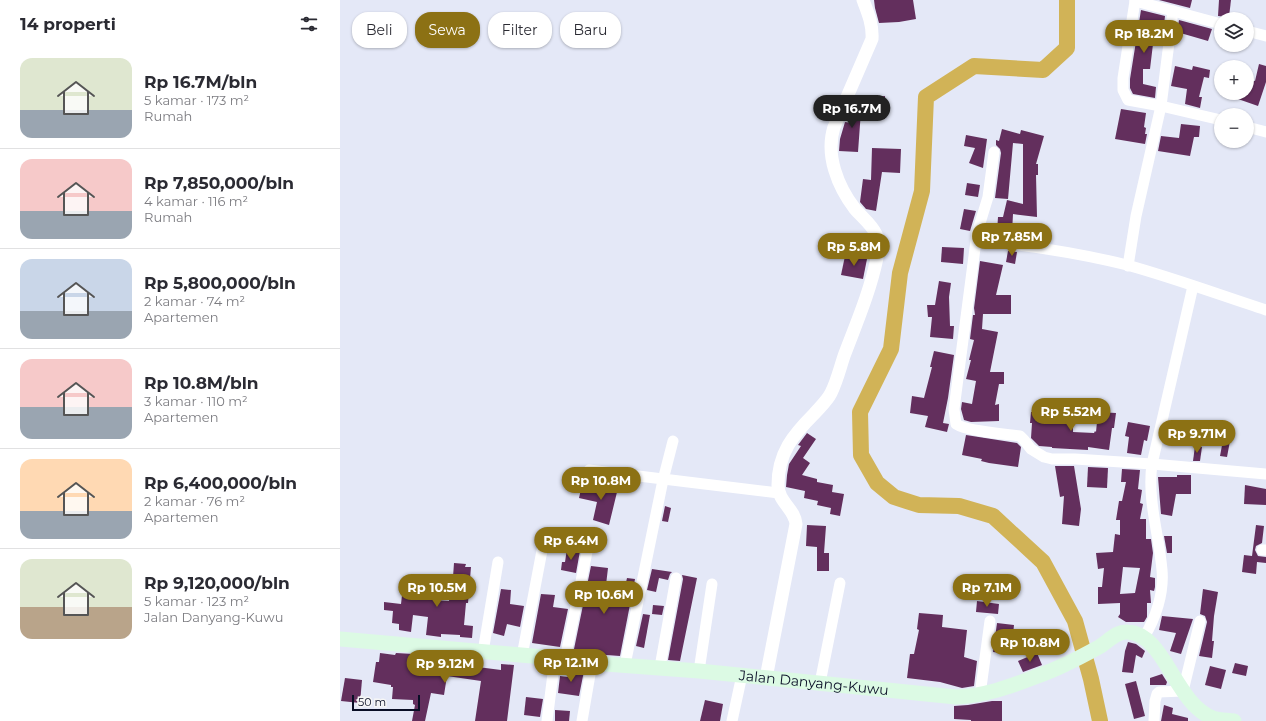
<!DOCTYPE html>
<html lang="id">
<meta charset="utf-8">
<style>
body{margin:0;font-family:Montserrat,sans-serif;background:#f2f2f3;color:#2b2b33;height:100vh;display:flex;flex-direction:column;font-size:15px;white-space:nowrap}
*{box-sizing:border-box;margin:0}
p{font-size:13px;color:#7c7c81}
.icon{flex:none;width:22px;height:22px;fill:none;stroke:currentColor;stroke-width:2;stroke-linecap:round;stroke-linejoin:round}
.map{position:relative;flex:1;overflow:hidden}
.panel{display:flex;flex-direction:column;background:#fff;width:340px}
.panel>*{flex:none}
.guide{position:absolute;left:12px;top:12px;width:380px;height:36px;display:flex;gap:8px}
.controls{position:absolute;left:874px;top:12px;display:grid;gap:8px}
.controls a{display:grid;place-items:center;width:40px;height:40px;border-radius:50%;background:#fff;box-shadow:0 1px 3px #0004;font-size:20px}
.scale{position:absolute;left:12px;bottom:10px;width:68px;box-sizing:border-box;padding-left:4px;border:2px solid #090e26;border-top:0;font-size:11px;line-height:14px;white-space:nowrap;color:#090e26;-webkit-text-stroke:3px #f6f6f6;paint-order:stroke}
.price{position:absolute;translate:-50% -34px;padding:0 9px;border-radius:14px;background:#8c7114;color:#fff;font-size:13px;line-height:26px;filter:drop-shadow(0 1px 2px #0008)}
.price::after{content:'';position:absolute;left:50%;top:24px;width:12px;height:9px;margin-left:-6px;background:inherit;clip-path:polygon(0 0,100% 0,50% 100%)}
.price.active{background:#222;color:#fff}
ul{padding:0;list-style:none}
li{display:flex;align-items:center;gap:12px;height:100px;padding:0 20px}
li+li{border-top:1px solid #e1e1e2}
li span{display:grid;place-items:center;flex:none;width:112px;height:80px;border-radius:12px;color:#555}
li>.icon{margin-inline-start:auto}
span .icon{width:48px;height:48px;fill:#fffc;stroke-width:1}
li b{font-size:17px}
h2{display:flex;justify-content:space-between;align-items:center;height:48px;padding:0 20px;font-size:17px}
.pill{padding:0 14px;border-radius:16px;background:#fff;box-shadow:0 1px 3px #0004;font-size:14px;line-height:36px}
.pill.active{background:#8c7114;color:#fff}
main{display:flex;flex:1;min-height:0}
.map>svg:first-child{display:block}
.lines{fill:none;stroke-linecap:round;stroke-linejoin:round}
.river{stroke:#d1b357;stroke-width:16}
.building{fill:#632f5d;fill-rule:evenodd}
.minor{stroke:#fff;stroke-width:11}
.tertiary{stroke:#fff;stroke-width:13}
.secondary{stroke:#dcfae4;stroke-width:15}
.labels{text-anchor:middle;stroke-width:4;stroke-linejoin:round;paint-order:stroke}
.street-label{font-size:14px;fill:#090e26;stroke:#f6f6f6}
</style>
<main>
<section class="panel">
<h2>14 properti<svg class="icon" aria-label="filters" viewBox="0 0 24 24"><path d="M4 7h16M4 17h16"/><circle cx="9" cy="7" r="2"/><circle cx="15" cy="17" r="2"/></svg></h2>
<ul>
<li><span style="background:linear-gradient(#dfe7d0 65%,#9aa5b1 0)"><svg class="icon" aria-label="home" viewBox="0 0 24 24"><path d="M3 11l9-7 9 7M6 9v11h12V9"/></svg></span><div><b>Rp 16.7M/bln</b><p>5 kamar · 173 m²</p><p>Rumah</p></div></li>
<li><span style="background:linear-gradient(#f6c9c9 65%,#9aa5b1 0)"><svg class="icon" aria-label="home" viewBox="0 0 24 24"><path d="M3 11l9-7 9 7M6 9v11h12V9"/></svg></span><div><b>Rp 7,850,000/bln</b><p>4 kamar · 116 m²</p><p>Rumah</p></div></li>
<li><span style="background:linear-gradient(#c9d6e8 65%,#9aa5b1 0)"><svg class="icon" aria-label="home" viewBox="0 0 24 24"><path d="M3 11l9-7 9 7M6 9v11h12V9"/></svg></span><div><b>Rp 5,800,000/bln</b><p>2 kamar · 74 m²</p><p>Apartemen</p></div></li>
<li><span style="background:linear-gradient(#f6c9c9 60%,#9aa5b1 0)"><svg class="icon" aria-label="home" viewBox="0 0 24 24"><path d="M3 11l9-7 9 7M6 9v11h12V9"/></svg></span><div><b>Rp 10.8M/bln</b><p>3 kamar · 110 m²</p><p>Apartemen</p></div></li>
<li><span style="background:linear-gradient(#ffd9b3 65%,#9aa5b1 0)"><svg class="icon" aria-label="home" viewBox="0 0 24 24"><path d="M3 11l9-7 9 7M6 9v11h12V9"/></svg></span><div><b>Rp 6,400,000/bln</b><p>2 kamar · 76 m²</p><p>Apartemen</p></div></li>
<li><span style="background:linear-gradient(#dfe7d0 60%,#b9a48a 0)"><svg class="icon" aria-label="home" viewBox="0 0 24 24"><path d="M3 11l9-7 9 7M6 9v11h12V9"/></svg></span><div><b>Rp 9,120,000/bln</b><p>5 kamar · 123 m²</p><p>Jalan Danyang-Kuwu</p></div></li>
</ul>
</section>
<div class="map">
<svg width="926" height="721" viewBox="0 0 926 721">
<rect width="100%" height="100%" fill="#e4e8f7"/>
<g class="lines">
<polyline class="river" points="727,0 727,48 703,70 634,66 586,97 582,191 560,273 551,349 520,412 521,455 537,483 554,497 579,505 619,506 653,516 703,562 735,621 751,679 760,721"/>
</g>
<g class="building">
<polygon points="534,0 573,0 576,19 559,22 539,23 535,8"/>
<polygon points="819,0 852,0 850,8"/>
<polygon points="879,0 891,0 889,17 878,16"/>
<polygon points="801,10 825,16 824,25 812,23 813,44 810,69 803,69 803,84 816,87 815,98 793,94 790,88 790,79"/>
<polygon points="839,20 872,29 868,41 837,32"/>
<polygon points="919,64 926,66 926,82 918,106 898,99 900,93 907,93 907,79 915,81"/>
<polygon points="835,66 852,70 853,66 870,70 869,78 864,77 859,97 862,97 860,108 845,104 847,89 831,86"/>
<polygon points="545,96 545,119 533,119 533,97"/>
<polygon points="516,97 522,97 518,152 499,151 500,139 505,122 512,123 512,105"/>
<polygon points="781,109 806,113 804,127 806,128 805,134 807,134 805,144 775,139"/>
<polygon points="841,124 860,126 859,137 854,137 850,156 818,151 821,136 839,138"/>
<polygon points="662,129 680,134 681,130 704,136 696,164 698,164 698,175 696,175 697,217 673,214 672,233 657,232 658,217 663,217 667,200 683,204 683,144 673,143 668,199 655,198 661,153 660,149 656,145 656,140 659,141"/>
<polygon points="626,135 647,139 643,168 629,163 635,148 624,146"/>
<polygon points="532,148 561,149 560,173 542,172 536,211 526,209 520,202 523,179 531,180"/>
<polygon points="627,183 640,185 638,197 625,195"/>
<polygon points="624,209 636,211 630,231 620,229"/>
<polygon points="602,247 624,248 623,264 601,262"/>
<polygon points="668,251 677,252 675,264 666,262"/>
<polygon points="505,256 527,259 523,279 501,275"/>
<polygon points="640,261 663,265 656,295 671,295 671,314 643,314 642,329 658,332 650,372 664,372 664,384 659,384 655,405 659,404 659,421 631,422 624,420 621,409 622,402 632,404 636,381 626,379 631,360 629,360 634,340 630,339 633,315 635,315 634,308"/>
<polygon points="599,281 611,283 609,297 610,326 614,326 613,339 590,337 592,317 588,317 587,305 595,305"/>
<polygon points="594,351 614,355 608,398 603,423 609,424 607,432 585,427 588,416 570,413 572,396 584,398 592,367 590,367"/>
<polygon points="691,412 708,412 707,416 733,415 733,432 754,433 755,431 756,432 758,412 776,413 774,428 772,428 769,450 748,447 748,450 712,448 712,447 699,446 691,438 692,423 690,423"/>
<polygon points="788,422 810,426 807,441 804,440 801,455 787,453 789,437 785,436"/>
<polygon points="467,433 476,439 463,458 470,463 462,475 477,479 477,482 493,485 492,492 504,494 500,516 490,514 491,508 477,505 478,501 464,498 465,491 446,487 447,475 449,464 461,446 458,445"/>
<polygon points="626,435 677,443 681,447 678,467 649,463 641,461 642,459 622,455"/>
<polygon points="883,440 890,441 887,457 880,456"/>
<polygon points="855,446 862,447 860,461 853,461"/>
<polygon points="715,466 734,466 741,509 739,526 722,524 724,496 720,497"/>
<polygon points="748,467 768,468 767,488 747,487"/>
<path d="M782,469L800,470L798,489L802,490L800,503L803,504L800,519H806V539H811L813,553L810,577L815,578V587L814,591L810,590L811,603H807V617L804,622H786L778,617L780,614V603L758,604V587H762L764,568L758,569L756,553L773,552L775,534L780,535V520H776L779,501H782L786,482H781ZM783,567L800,568L795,593L780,594Z"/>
<polygon points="837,475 851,475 851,494 836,494 832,516 821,514 818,477 837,477"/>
<polygon points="262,484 278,488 269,525 253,520 257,502 239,498 242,485 261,489"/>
<polygon points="905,485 926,489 926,505 904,504"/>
<polygon points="325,506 331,508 328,522 322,521"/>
<polygon points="467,525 486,526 484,553 489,553 489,571 477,571 477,547 466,546"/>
<polygon points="916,525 924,526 922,543 916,546 915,550 918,556 926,557 926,563 917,562 916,574 902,572 904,555 912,556"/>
<polygon points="824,536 832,536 832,553 827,553"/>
<polygon points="227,549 240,551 236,573 221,570 222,562 225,562"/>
<polygon points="114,563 126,564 125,567 131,567 128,603 126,603 124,625 133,626 132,638 120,637 120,635 101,634 101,637 86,635 88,617 73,615 71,632 59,630 59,624 52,623 53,611 44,610 44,602 61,604 63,587 76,589 75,599 109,601 111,577 113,577"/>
<polygon points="251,566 268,568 266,585 285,587 287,578 295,579 280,656 253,654 253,653 234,649"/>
<polygon points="312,569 332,572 330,574 328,580 319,578 316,592 307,590"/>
<polygon points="342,575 357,578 340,661 328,660 343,579"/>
<polygon points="161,589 171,590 170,604 184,606 180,627 167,624 164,636 153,633"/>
<polygon points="863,589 878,592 874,616 872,641 874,641 872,658 859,656 867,622 865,616 860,614"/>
<polygon points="201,594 215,595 213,607 228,609 220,647 192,643"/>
<polygon points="637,601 659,604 658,614 636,612"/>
<polygon points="313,605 324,606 322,615 312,614"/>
<polygon points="579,613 603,615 602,627 627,630 624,657 637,661 634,686 622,688 600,682 567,678 570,654 574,654 579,630 577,629"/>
<polygon points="303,614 310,615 304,648 296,646"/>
<polygon points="822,616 853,619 841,654 830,651 836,633 819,630"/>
<polygon points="657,623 674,625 671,654 653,652"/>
<polygon points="788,642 796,644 805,651 802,658 796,655 793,673 782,672 785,651"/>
<polygon points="40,653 55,655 56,653 73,654 71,666 96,670 98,659 116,661 117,658 131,660 130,666 161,670 161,664 174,665 167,721 135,721 141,681 107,676 104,695 91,693 85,721 72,721 75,705 73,704 73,700 52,699 53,687 51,687 51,685 33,682 36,662 39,662"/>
<polygon points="697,653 702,665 683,672 678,661"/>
<polygon points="895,663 908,666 906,676 892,673"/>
<polygon points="870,666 886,670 881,689 865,685"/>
<polygon points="229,669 244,671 239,696 218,693 220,676 228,677"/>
<polygon points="822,674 827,682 826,685 810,685 810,678"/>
<polygon points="5,678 22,680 20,703 1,701"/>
<polygon points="796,681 805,716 794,719 785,684"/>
<polygon points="186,697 203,699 200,717 184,715"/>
<polygon points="365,700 383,704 380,721 360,721"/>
<polygon points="652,701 662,701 662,721 631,721 631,720 614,719 614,706 628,705"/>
<polygon points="824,705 833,708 832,714 848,718 848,721 821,721"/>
<polygon points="215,710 230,711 229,721 215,721"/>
</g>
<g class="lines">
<g class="minor">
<polyline points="795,1 783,78 783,90 788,100 821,106 881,120"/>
<polyline points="833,11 881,24"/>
<polyline points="907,31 926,36"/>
<polyline points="907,127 926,132"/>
<path d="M654,152L648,197L637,233L645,239L653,242C698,247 743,254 787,265C834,278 880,295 926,310"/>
<path d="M637,233L614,409L616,424C626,431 665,434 680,436L684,440L691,449L704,457L712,459H735L812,464L926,474"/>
<polyline points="788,266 796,216 821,106 833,11 795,1 795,0"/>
<polyline points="249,470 439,493"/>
<polyline points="922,550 926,550"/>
<path d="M804,637C816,618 824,593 822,570C819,534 807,500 812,464L853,286"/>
<polyline points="143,652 158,562"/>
<polyline points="182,656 204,540"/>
<polyline points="225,659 247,552"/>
<polyline points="285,665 323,480 333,441"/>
<polyline points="320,667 336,578"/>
<polyline points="359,671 372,584"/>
<polyline points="480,683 500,583"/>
<polyline points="640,695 650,621"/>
<polyline points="207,721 215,658"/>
<polyline points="242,721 252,663"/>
<polyline points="392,721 402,675"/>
<polyline points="814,721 815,701 817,694 819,692 843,691 860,621"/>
</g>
<path class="tertiary" d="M426,678L456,524C455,509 438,502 438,485C438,453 453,435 474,414C480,407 487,401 491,393C497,381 500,368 504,356C516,324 530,292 537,258C538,251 539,241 536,234C532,225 522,217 515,209C498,187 485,155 494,127L532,39C533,25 528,13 523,0"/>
<path class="secondary" id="s1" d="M0,639L215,658L252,663L359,671L616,697C644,696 669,687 695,677C706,673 716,669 726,664C737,659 748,653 759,647C768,642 776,631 788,632C825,634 835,704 873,718C879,720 887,720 894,721"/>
</g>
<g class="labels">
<g class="street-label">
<text dy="5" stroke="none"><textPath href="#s1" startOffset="476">Jalan Danyang-Kuwu</textPath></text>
</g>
</g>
</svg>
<div class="controls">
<a><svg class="icon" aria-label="layers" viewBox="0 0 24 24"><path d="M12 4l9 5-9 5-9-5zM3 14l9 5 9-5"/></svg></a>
<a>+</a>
<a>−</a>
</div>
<div class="scale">50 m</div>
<b class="price" style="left:804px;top:54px">Rp 18.2M</b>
<b class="price active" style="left:512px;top:129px">Rp 16.7M</b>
<b class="price" style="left:672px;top:257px">Rp 7.85M</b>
<b class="price" style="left:514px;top:267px">Rp 5.8M</b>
<b class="price" style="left:731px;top:432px">Rp 5.52M</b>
<b class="price" style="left:857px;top:454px">Rp 9.71M</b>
<b class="price" style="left:261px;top:501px">Rp 10.8M</b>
<b class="price" style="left:231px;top:561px">Rp 6.4M</b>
<b class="price" style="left:97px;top:608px">Rp 10.5M</b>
<b class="price" style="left:647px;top:608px">Rp 7.1M</b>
<b class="price" style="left:264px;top:615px">Rp 10.6M</b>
<b class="price" style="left:690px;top:663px">Rp 10.8M</b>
<b class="price" style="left:231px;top:683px">Rp 12.1M</b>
<b class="price" style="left:105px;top:684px">Rp 9.12M</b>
<div class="guide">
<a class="pill">Beli</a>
<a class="pill active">Sewa</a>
<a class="pill">Filter</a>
<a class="pill">Baru</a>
</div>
</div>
</main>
